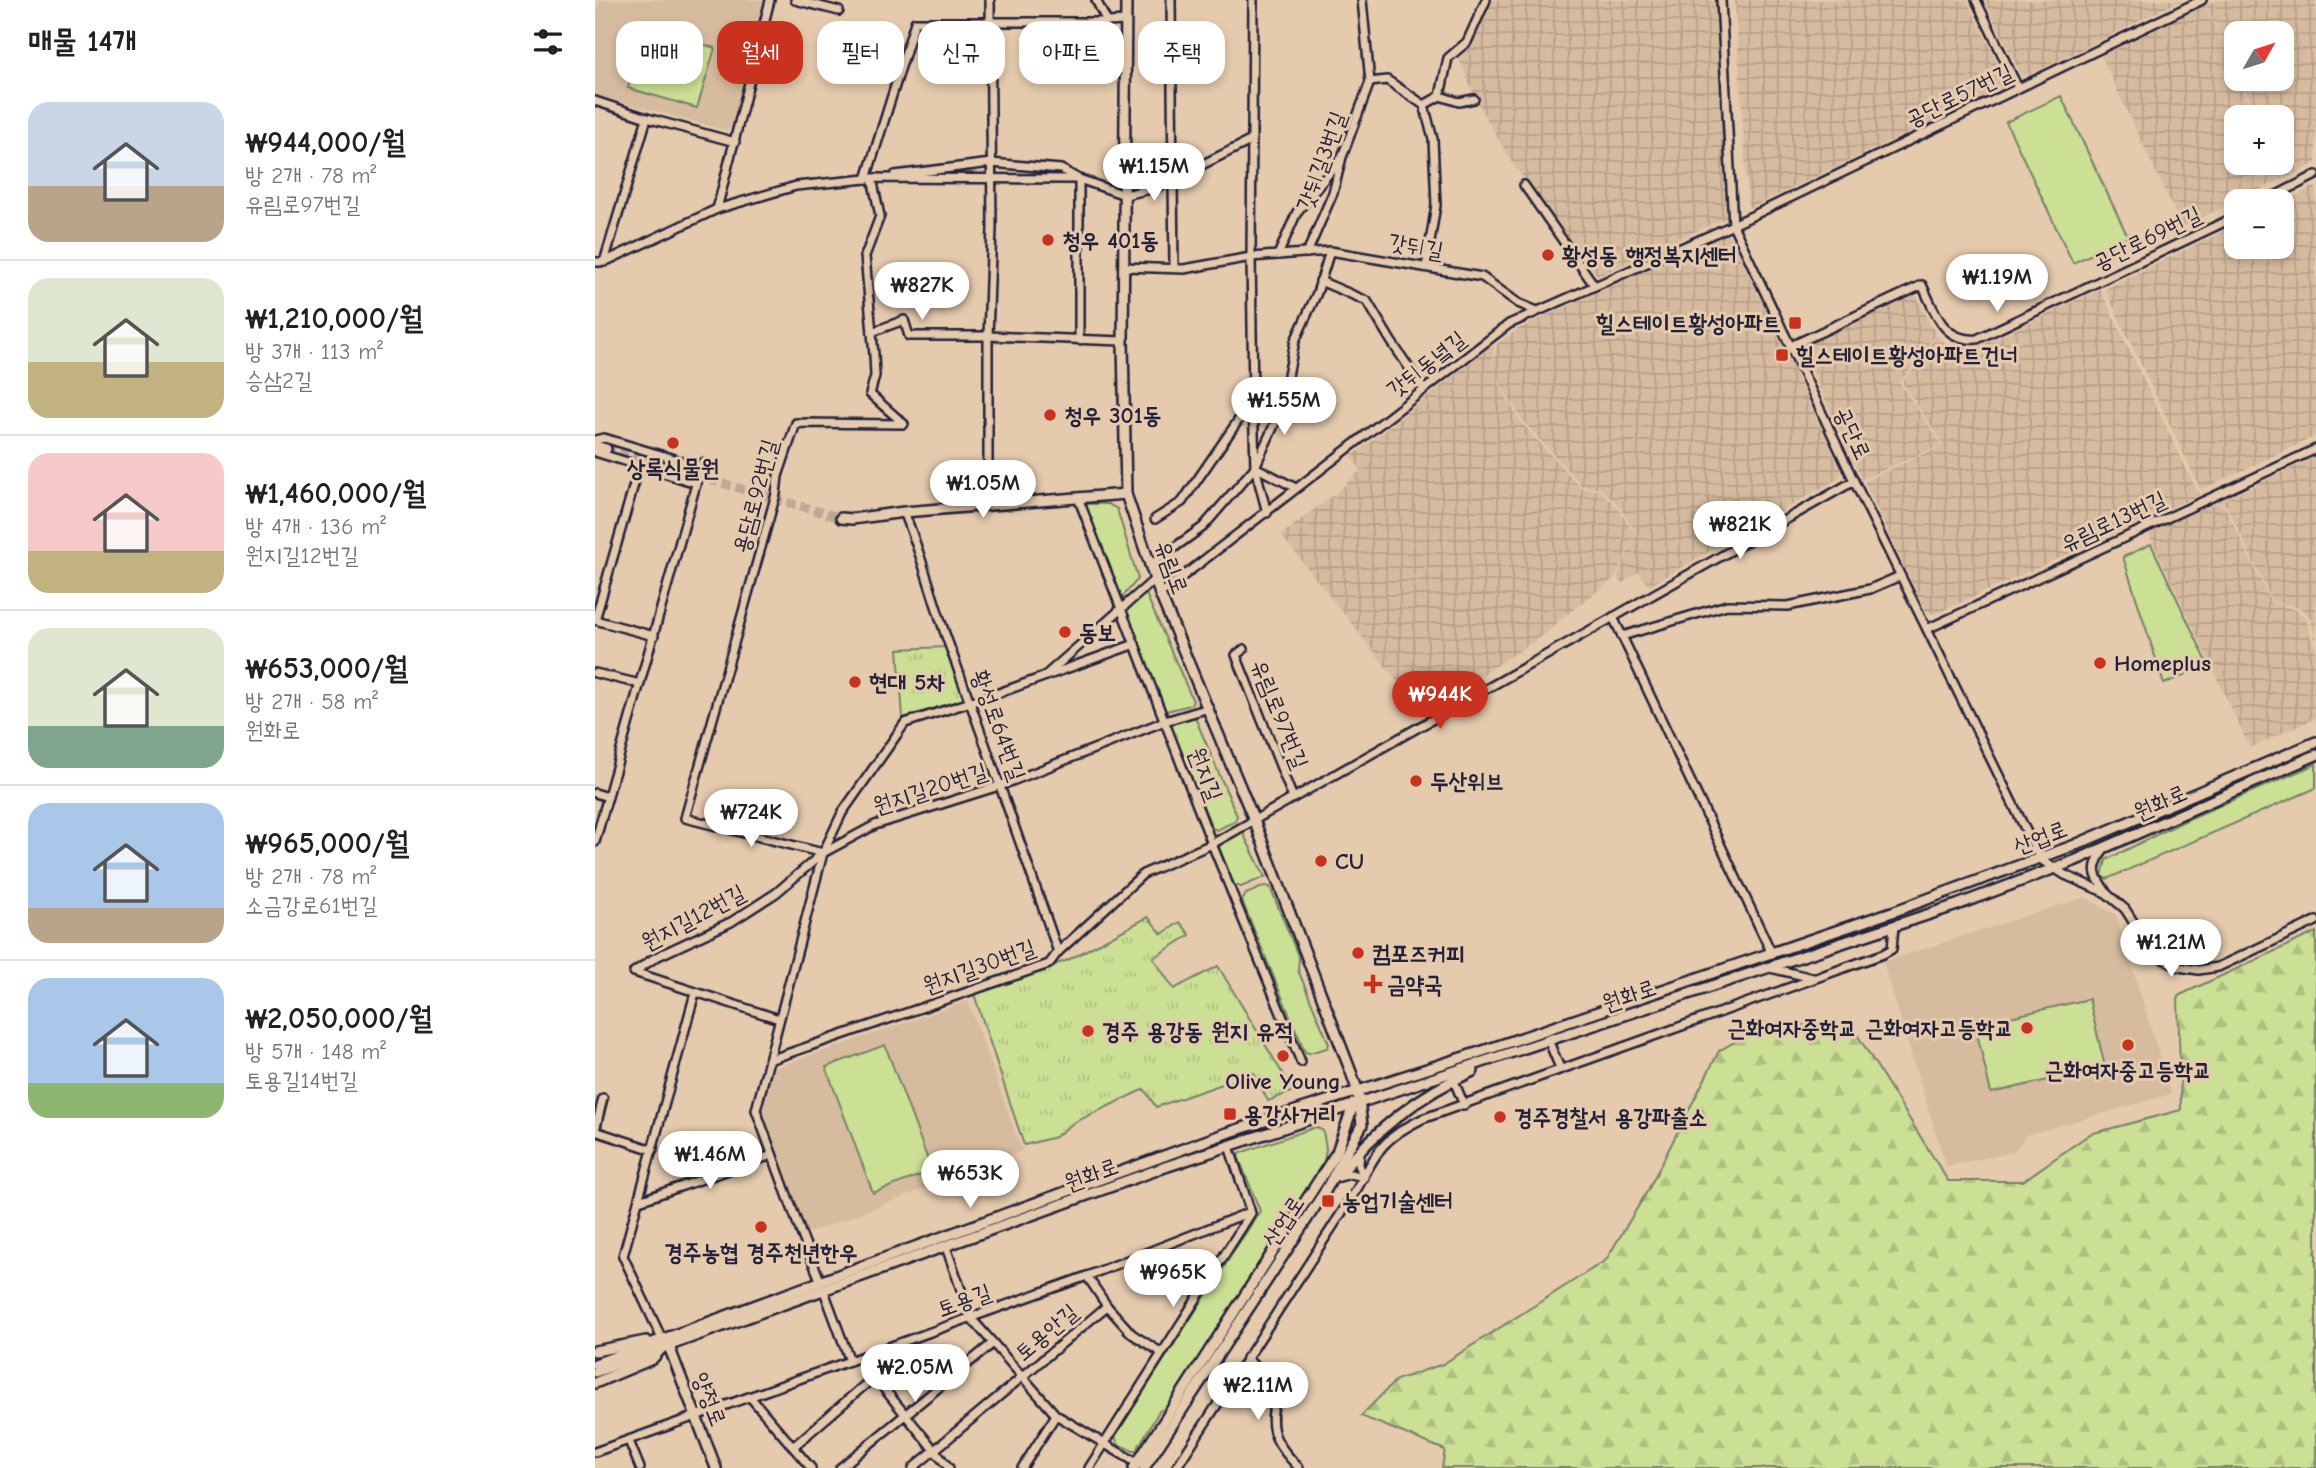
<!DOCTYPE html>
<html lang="ko">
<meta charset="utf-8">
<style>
body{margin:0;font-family:"Comic Neue","Poor Story",sans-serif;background:#f6f6f6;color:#202124;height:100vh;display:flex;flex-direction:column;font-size:26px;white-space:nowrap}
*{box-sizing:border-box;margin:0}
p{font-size:23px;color:#757577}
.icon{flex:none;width:38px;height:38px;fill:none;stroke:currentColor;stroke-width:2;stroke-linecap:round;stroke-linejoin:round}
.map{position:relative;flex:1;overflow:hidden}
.drawer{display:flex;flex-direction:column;background:#fff;width:595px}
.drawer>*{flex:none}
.top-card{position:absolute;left:21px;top:21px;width:665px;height:63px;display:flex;gap:14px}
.needle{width:46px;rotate:51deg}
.controls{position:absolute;left:1629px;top:21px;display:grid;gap:14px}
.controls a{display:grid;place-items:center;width:70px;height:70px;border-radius:14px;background:#fff;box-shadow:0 4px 10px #0003;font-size:35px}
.price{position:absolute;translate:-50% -60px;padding:0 16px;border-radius:24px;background:#fff;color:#222;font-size:23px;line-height:46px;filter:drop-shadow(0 2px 4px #0008)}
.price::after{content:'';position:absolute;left:50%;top:42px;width:21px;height:16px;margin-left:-10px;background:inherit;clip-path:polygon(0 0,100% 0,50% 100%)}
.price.selected{background:#c8321e;color:#fff}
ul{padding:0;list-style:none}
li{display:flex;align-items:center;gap:21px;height:175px;padding:0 28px}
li+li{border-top:2px solid #e0e0e0}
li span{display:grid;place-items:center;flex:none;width:196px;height:140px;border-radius:21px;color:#555}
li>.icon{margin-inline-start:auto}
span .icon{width:84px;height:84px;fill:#fffc;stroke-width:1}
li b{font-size:30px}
h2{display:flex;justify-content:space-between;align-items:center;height:84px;padding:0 28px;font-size:30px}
.tag{padding:0 24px;border-radius:21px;background:#fff;box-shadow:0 4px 10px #0003;font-size:24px;line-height:63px}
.tag.selected{background:#c8321e;color:#fff}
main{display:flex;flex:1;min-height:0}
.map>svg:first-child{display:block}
.built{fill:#d7bb9f}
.industrial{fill:url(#industrial-grid)}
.green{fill:#cbe095;stroke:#768168;stroke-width:2}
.forest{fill:url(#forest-firs);stroke:#768168;stroke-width:2}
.park{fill:url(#park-tufts);stroke:#768168;stroke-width:2}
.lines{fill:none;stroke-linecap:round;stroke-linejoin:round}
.tertiary-tunnel{stroke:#bea896;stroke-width:9;stroke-dasharray:9 4.5;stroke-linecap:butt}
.minor-casing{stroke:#22223b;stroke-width:12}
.tertiary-casing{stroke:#22223b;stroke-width:14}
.minor{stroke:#e5caad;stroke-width:7}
.tertiary{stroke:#e5caad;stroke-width:9}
.poi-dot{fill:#c8321e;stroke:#e5caad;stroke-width:2.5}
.labels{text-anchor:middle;stroke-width:6;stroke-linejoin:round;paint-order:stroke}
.street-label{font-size:23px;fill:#22223b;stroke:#e5caad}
.poi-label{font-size:23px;font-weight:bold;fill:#22223b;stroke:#e5caad;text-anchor:start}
</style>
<main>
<section class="drawer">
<h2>매물 14개<svg class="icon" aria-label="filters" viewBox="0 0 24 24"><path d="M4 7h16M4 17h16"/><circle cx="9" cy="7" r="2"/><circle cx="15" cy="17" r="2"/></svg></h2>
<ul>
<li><span style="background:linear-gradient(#c9d6e8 60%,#b9a48a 0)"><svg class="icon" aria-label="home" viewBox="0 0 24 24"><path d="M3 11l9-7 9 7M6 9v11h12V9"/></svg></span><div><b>₩944,000/월</b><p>방 2개 · 78 m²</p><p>유림로97번길</p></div></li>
<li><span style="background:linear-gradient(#dfe7d0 60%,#c2b280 0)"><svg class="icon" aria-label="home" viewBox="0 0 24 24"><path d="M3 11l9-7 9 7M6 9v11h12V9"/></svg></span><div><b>₩1,210,000/월</b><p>방 3개 · 113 m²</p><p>승삼2길</p></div></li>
<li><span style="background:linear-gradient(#f6c9c9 70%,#c2b280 0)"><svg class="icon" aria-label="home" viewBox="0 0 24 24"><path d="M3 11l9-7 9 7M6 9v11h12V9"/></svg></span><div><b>₩1,460,000/월</b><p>방 4개 · 136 m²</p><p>원지길12번길</p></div></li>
<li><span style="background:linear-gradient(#dfe7d0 70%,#7fa58c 0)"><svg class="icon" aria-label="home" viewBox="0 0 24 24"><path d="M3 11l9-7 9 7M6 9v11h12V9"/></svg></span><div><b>₩653,000/월</b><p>방 2개 · 58 m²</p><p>원화로</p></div></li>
<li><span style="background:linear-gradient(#a9c7e8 75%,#b9a48a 0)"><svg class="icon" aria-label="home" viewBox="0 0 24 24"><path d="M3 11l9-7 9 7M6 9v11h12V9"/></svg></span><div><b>₩965,000/월</b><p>방 2개 · 78 m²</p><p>소금강로61번길</p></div></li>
<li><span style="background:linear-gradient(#a9c7e8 75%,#8fb573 0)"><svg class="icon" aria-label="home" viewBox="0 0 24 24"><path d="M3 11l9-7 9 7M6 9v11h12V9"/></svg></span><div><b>₩2,050,000/월</b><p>방 5개 · 148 m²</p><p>토용길14번길</p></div></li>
</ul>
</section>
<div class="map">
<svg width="1721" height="1468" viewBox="0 0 1721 1468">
<defs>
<pattern id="industrial-grid" width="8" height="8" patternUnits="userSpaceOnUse" patternTransform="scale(1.75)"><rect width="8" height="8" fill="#d7bb9f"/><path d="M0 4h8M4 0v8" fill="none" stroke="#b8a08a"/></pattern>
<pattern id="forest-firs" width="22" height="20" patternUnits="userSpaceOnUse" patternTransform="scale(1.75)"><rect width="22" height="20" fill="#cbe095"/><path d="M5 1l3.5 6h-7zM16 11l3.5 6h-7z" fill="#aec081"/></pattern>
<pattern id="park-tufts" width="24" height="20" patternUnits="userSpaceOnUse" patternTransform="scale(1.75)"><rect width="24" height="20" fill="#cbe095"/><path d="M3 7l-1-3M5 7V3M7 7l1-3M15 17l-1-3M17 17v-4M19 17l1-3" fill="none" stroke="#aec081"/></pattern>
</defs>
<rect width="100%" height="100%" fill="#e5caad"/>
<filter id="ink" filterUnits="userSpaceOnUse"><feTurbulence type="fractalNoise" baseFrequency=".0143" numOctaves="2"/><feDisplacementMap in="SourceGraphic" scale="14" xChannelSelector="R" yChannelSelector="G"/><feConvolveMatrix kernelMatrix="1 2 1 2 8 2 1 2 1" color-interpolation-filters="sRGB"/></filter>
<g filter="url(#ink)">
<g class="built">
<polygon points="5,0 171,0 136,129 130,130 0,95 0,19"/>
<polygon points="1490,897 1521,915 1576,1094 1431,1135 1419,1152 1351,1166 1288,962"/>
<polygon points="373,1001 427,1151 216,1232 207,1228 166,1110 177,1069"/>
</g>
<g class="industrial">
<polygon points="897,0 1121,0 1132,217 1003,276 918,164 885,108 864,59 880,39"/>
<polygon points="1140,0 1372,0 1412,82 1410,87 1155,208 1153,204"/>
<polygon points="1389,0 1587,0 1432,76 1426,75"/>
<polygon points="1622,0 1721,0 1721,163 1691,178 1684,163 1687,163 1687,117 1663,117 1645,79 1687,79 1687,33 1642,33 1641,71 1611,5"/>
<polygon points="1610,5 1661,117 1642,117 1642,163 1682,163 1689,178 1587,227 1506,56"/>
<polygon points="1721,186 1721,436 1606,490 1510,289 1641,225 1642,247 1687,247 1687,203"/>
<polygon points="1129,234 1135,236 1246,470 1246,477 1054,586 1044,572 1027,583 1022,577 1041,532 1024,506 1006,489 987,486 927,420 896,369 924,420 986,488 1005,491 1022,507 1040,533 1020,578 969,616 952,633 839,706 822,706 686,535 747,488 766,470 756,457 899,344 897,367 902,344 923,329"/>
<polygon points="1505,289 1604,495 1340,614 1330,611 1269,481 1349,445 1307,382 1325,363 1341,335 1352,345 1379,349"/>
<polygon points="1318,294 1322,297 1340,333 1324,361 1304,382 1347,445 1267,479 1208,351 1208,346"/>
<polygon points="1721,457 1721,643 1715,617 1707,609 1677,601 1632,506 1624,502"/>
<polygon points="1622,503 1630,507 1676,602 1701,610 1711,617 1716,638 1721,648 1721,718 1655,748 1553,532"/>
</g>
<g class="green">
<polygon points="51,28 120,48 102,108 33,88"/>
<polygon points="1466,96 1533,237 1478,263 1411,122"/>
<polygon points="492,504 513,504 522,509 543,579 528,596 523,594 490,508"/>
<polygon points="1556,544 1613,664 1569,684 1528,557"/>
<polygon points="549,594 551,594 598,701 596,705 571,711 529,609"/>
<polygon points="599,715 642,816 640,821 622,830 617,828 576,728 576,723"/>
<polygon points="1721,764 1721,788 1512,879 1507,876 1511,860 1589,821"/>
<polygon points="646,829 670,877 646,887 639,885 624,847 625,841"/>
<polygon points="670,886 675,887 704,958 703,970 734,1044 732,1048 714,1053 710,1052 647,901 651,894"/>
<polygon points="1494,999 1510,1067 1396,1093 1380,1025"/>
<polygon points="290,1045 337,1171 278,1193 231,1067"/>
<polygon points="721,1127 728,1131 731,1149 729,1162 574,1407 564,1411 541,1451 538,1451 523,1444 520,1436 665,1211 643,1156 645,1153"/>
</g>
<polygon class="forest" points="1721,932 1721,1468 847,1468 850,1450 766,1416 801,1380 848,1364 1011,1260 1053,1190 1124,1051 1172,1023 1258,1028 1353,1181 1428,1181 1495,1134 1586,1110 1583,996"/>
<g class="park">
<polygon points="352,647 370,699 308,718 303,649"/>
<polygon points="553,917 567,934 585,922 595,935 558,958 579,989 623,966 698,1091 673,1101 659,1073 561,1107 549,1089 478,1123 460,1137 429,1145 379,994 473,960"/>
</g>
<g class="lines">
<polyline class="tertiary-tunnel" points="11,449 246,518"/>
<defs>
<g id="minor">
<polyline points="200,0 244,11"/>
<polyline points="501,0 512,22 531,21"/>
<polyline points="576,0 579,268"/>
<polyline points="658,0 656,257 658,399 660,467 672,513"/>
<polyline points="1126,0 1138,225 1259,481 1445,859 1470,875 1511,893 1530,909 1551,942 1568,959 1584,967 1604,970 1623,967 1721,921"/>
<polyline points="1381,0 1423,88"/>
<polyline points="775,82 792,80 829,105 838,139 841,205 831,267"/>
<polyline points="845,96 853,58 872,42 891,0"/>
<polyline points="0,101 52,118 140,142"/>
<polyline points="829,105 845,96 864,102 879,99"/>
<polyline points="300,175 396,163 466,169 484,179 530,195 560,188 657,140"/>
<polyline points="271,179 320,22 512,22"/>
<polyline points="929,185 999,285"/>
<polyline points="1670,201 1721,175"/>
<polyline points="122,209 175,0"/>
<polyline points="712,253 738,193 747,157 775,82 767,0"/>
<polyline points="683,255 702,212 745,160"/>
<polyline points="0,262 9,262 122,209 201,186 281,178"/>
<polyline points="9,262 52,118"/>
<polyline points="529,267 589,269 656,257 735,251 887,277 923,303 942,311"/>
<polyline points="725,281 772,301 796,341 829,390"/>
<polyline points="277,332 309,320 314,336 393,336 528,341"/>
<path d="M1196,346L1327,285C1340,311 1347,342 1382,339L1642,216"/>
<polyline points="0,440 9,438 106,467"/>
<polyline points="0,452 101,483"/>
<polyline points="660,467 701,488"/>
<polyline points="484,500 617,844 706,1062"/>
<polyline points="393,505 393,336 397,228 395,0"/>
<path d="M309,512C326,553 337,597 352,639C390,743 427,847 463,952"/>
<polyline points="560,519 587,502 658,399"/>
<polyline points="555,565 608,527 660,467 686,410 700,341 722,293 735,251"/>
<polyline points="565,594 914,324 1138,225 1607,0"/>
<polyline points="1018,617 1027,636 1132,605 1193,606 1275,589 1305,576"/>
<polyline points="0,620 44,467"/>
<polyline points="0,620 59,636"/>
<polyline points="1332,629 1721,449"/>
<polyline points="1027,636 1177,954"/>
<polyline points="649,649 641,655 698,798"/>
<polyline points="0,673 45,684"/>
<polyline points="452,674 559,580"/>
<polyline points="0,793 13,797"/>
<polyline points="0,842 107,463"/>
<path d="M1509,848C1497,869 1497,872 1511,892"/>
<polyline points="228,853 90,818 181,494 183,476 201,423 309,424 275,394 280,376 279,355 270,256 285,216 277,178 484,179 484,340"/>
<polyline points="1175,968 1218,978"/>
<polyline points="184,1019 39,972 61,957 136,922 181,893 228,853 280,825 407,785 570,721 614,708"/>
<polyline points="954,1042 965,1068"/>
<polyline points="174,1060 454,964 463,952 548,874 617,844 1259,481"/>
<polyline points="859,1081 869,1105"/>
<polyline points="0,1131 58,1150"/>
<polyline points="0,1131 8,1098"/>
<polyline points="765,1151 764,1165 769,1177"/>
<polyline points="744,1177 756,1174 769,1177"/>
<polyline points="44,1201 177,1155"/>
<polyline points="351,1247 376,1318 461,1415 542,1463"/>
<polyline points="492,1276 512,1306 537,1334 567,1353"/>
<polyline points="225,1280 206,1233 161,1110 228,853 247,813 310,723 401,694 540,644"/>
<polyline points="229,1291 255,1361"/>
<polyline points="67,1339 28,1256 100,993"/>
<polyline points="264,1358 354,1468"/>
<path d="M651,1358L683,1388C672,1428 676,1438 704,1468"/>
<polyline points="156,1398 216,1468"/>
<polyline points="34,1441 45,1468"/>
<polyline points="198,1447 279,1377"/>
<polyline points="0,1452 492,1276 655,1212"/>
<polyline points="245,1468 398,1343"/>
<polyline points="318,1468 512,1306"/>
<polyline points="427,1468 461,1415"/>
<polyline points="494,1468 656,1213 634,1146"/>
<path d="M581,1468L762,1189C782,1152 786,1139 827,1119L1288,954L1297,949L1299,926"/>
</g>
<g id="tertiary">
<polyline points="531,0 528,341 531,494 565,594 659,820 756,1072 763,1092 767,1125 729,1193 549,1468"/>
<polyline points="0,446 11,449"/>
<polyline points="246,518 257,519 309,512 531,494"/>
<path d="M744,1176C780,1129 824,1095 878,1071"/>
<polyline points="73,1344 121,1468"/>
<polyline points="0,1351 51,1341"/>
<polyline points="0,1364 629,1134 888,1051 1297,912 1480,845 1721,742"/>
<polyline points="0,1372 573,1166 1362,905 1479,861 1721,755"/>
<polyline points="0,1383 57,1359 66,1349"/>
<polyline points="539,1468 742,1152 759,1103"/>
</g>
</defs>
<use href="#minor" class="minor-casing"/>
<use href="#tertiary" class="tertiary-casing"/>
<use href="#minor" class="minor"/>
<use href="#tertiary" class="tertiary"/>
</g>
</g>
<g class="poi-dot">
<circle cx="453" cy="240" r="7"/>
<circle cx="953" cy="255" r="7"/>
<rect x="1193" y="316" width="14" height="14" rx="3.5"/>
<rect x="1180" y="348" width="14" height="14" rx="3.5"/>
<circle cx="455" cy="415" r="7"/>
<circle cx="78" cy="443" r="7"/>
<circle cx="470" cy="632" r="7"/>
<circle cx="1505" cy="663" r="7"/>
<circle cx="260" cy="682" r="7"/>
<circle cx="821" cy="781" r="7"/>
<circle cx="726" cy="861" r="7"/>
<circle cx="763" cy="953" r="7"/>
<path d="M774.5 973.5h7v7h7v7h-7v7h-7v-7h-7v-7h7z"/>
<circle cx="1432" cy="1028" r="7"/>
<circle cx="493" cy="1031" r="7"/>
<circle cx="1533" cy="1045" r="7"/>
<circle cx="688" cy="1056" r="7"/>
<rect x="628" y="1107" width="14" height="14" rx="3.5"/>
<circle cx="905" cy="1117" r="7"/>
<rect x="726" y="1194" width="14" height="14" rx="3.5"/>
<circle cx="166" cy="1227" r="7"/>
</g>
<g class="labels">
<g class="street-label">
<text transform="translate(1364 95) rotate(-26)" y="8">공단로57번길</text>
<text transform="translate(726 161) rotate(-70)" y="8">갓뒤길3번길</text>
<text transform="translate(1552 238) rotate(-26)" y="8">공단로69번길</text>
<text transform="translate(821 246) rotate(10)" y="8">갓뒤길</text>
<text transform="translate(831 364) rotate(-38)" y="8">갓뒤동녘길</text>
<text transform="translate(1258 433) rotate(65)" y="8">공단로</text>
<text transform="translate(160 496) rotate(-75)" y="8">용담로92번길</text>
<text transform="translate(1518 521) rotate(-25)" y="8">유림로13번길</text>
<text transform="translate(577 567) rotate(70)" y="8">유림로</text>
<text transform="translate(685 714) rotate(68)" y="8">유림로97번길</text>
<text transform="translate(404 725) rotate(70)" y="8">황성로64번길</text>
<text transform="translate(611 774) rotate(69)" y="8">원지길</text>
<text transform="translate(335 788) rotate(-18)" y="8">원지길20번길</text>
<text transform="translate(1565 802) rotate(-24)" y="8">원화로</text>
<text transform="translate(1445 837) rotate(-21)" y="8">산업로</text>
<text transform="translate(98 917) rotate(-28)" y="8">원지길12번길</text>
<text transform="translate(384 966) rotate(-20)" y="8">원지길30번길</text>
<text transform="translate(1034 995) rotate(-19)" y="8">원화로</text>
<text transform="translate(496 1174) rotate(-20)" y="8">원화로</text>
<text transform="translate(688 1221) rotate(-57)" y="8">산업로</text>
<text transform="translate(369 1300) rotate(-20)" y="8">토용길</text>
<text transform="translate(451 1332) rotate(-40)" y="8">토용안길</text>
<text transform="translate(115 1399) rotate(69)" y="8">양정로</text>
</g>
<g class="poi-label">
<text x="467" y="248">청우 401동</text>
<text x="967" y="263">황성동 행정복지센터</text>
<text x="1186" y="331" text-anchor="end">힐스테이트황성아파트</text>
<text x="1201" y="363">힐스테이트황성아파트건너</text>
<text x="469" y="423">청우 301동</text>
<text x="78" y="476" text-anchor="middle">상록식물원</text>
<text x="484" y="640">동보</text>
<text x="1519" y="671">Homeplus</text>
<text x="274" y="690">현대 5차</text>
<text x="835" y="789">두산위브</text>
<text x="740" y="869">CU</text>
<text x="777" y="961">컴포즈커피</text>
<text x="792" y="992">금약국</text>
<text x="1418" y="1036" text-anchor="end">근화여자중학교 근화여자고등학교</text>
<text x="507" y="1039">경주 용강동 원지 유적</text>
<text x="1533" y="1078" text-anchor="middle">근화여자중고등학교</text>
<text x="688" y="1089" text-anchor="middle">Olive Young</text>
<text x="649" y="1122">용강사거리</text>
<text x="919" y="1125">경주경찰서 용강파출소</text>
<text x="747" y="1209">농업기술센터</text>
<text x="166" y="1260" text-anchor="middle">경주농협 경주천년한우</text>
</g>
</g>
</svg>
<div class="controls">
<a><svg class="needle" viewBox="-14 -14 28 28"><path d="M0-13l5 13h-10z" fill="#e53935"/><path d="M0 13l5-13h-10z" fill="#757577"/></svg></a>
<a>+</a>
<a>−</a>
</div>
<b class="price" style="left:559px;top:203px">₩1.15M</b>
<b class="price" style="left:1402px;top:314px">₩1.19M</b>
<b class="price" style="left:327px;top:322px">₩827K</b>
<b class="price" style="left:689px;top:437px">₩1.55M</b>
<b class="price" style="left:388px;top:520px">₩1.05M</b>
<b class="price" style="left:1145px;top:561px">₩821K</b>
<b class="price selected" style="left:845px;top:731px">₩944K</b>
<b class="price" style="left:156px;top:849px">₩724K</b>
<b class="price" style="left:1576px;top:979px">₩1.21M</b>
<b class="price" style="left:115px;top:1191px">₩1.46M</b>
<b class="price" style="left:375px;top:1210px">₩653K</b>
<b class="price" style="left:578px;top:1309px">₩965K</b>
<b class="price" style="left:320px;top:1404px">₩2.05M</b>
<b class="price" style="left:663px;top:1422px">₩2.11M</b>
<div class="top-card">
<a class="tag">매매</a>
<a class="tag selected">월세</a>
<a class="tag">필터</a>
<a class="tag">신규</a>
<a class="tag">아파트</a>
<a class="tag">주택</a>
</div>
</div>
</main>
